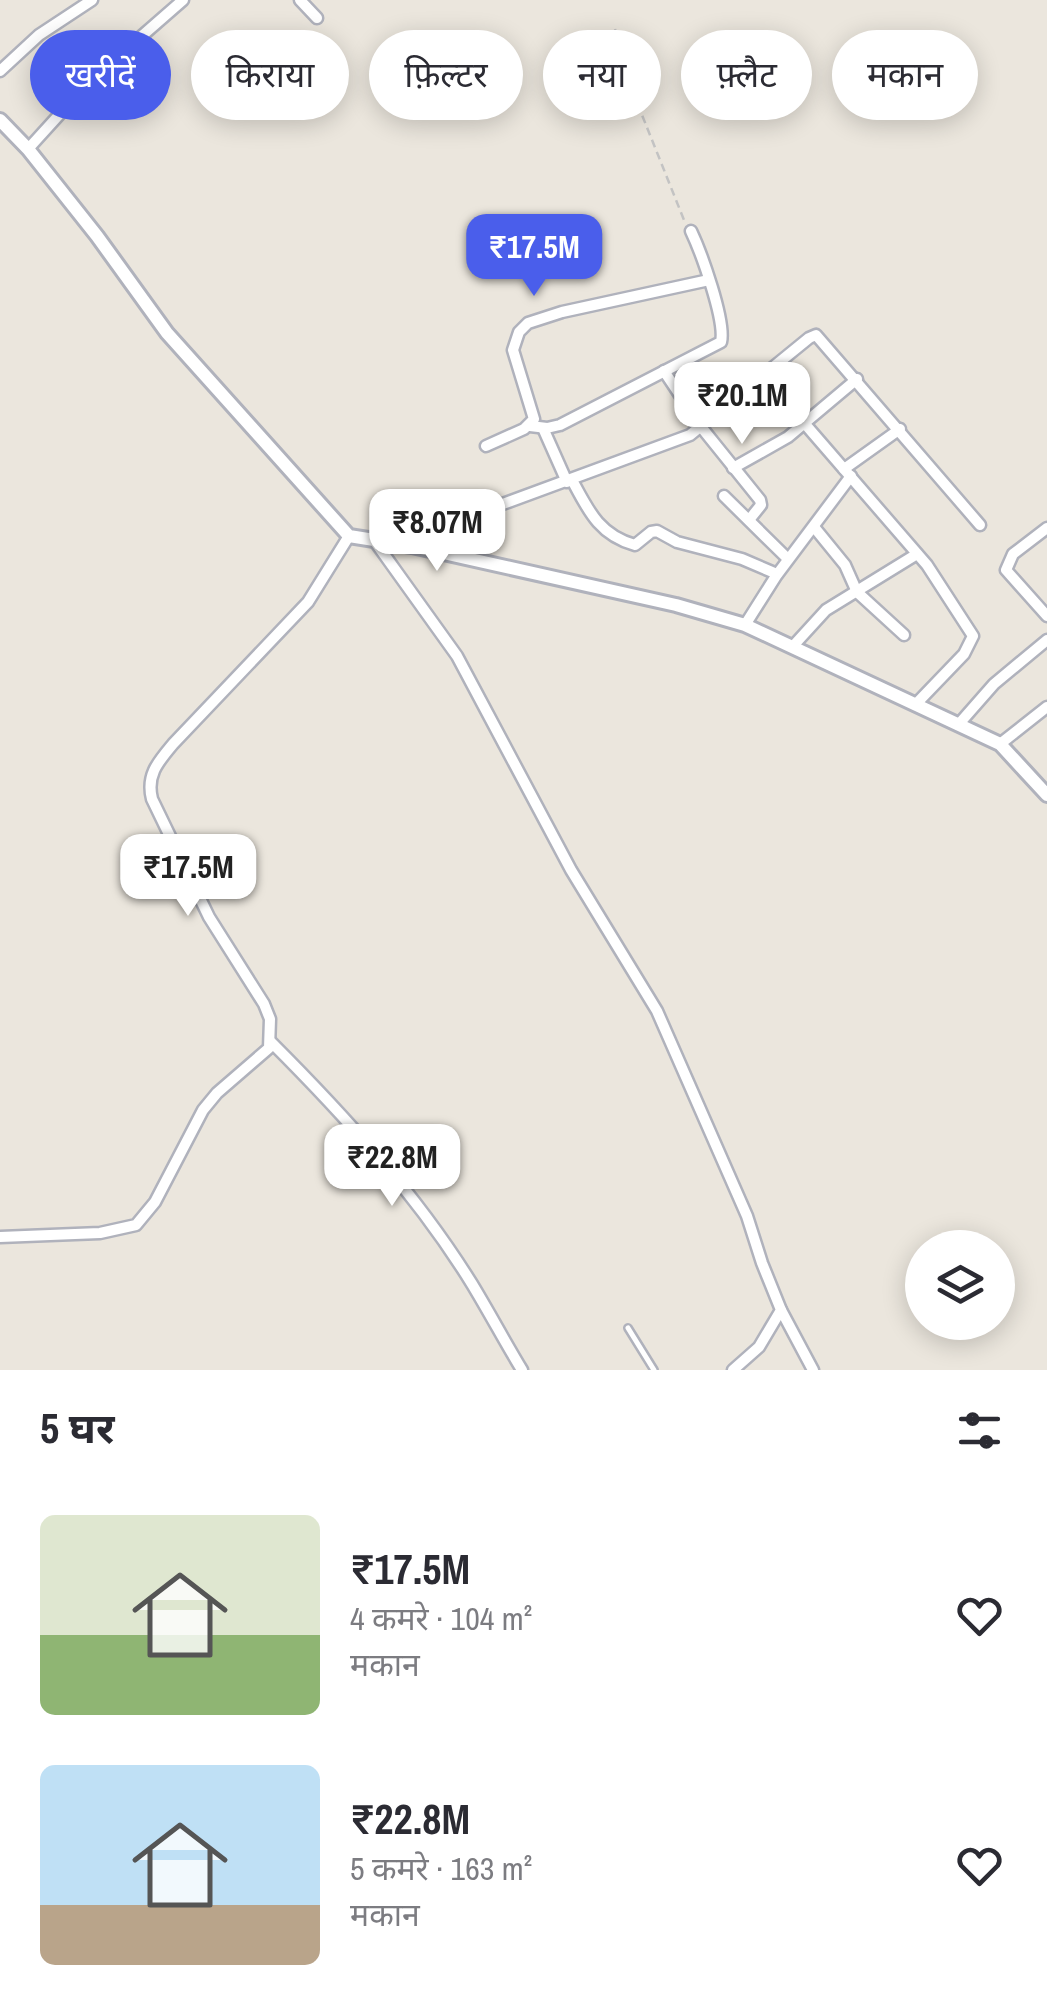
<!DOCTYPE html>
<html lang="hi">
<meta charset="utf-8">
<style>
body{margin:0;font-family:"Archivo Narrow","Noto Sans Devanagari",sans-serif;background:#f7f7f7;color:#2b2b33;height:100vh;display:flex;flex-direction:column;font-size:38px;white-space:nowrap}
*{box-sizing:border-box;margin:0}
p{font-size:32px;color:#7c7c81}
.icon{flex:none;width:55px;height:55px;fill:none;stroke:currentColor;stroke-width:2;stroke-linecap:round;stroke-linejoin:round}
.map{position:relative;height:1370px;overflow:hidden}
.drawer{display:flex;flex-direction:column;background:#fff;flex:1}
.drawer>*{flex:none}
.banner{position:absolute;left:30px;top:30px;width:988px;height:90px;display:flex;gap:20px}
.tools{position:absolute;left:905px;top:1230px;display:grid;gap:20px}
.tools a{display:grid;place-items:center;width:110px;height:110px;border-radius:50%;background:#fff;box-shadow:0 5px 25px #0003;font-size:50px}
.price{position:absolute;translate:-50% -85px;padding:0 22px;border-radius:20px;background:#fff;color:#222;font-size:32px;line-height:65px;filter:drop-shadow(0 2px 5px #0008)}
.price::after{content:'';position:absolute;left:50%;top:60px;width:30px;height:22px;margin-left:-15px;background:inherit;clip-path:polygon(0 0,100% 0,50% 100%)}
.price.current{background:#4a5eeb;color:#fff}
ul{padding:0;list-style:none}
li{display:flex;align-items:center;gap:30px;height:250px;padding:0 40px}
li span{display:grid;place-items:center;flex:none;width:280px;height:200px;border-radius:15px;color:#555}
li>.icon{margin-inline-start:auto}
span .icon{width:120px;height:120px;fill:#fffc;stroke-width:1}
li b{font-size:42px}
h2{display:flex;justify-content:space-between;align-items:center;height:120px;padding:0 40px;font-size:42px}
.pill{padding:0 35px;border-radius:45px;background:#fff;box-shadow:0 5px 25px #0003;font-size:35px;line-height:90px}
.pill.current{background:#4a5eeb;color:#fff}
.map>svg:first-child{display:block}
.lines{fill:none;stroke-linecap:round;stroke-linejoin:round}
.service-casing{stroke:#b0b2bc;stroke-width:10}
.minor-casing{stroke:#b0b2bc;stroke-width:15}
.tertiary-casing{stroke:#b0b2bc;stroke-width:18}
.path{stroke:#c3c3c3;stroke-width:2.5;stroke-dasharray:8 5;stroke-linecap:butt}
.service{stroke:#fff;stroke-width:5}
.minor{stroke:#fff;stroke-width:10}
.tertiary{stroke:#fff;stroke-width:12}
</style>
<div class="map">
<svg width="1047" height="1370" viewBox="0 0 1047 1370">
<rect width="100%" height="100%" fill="#ebe6dd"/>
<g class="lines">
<defs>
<polyline id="service" points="628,1328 654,1370"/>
<g id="minor">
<polyline points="300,0 317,18"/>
<polyline points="0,71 39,35 92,0"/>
<polyline points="28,149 88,83 183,0"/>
<polyline points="664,371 702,428 760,500 761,505 749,520"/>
<polyline points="805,424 927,565 973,636 964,654 915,705"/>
<path d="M530,426L547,428L560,425L721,342C726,321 701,252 691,231"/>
<polyline points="543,428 567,482"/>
<polyline points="486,446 524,429 534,419 513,350 519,332 528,323 562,312 709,280"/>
<polyline points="733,468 788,437 857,379"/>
<polyline points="844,469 900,429"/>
<path d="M572,480C588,510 599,535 635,545L651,532L657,531L677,542L742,559L777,574"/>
<polyline points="724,496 788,559"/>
<polyline points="814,527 845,565 857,592 904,635"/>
<polyline points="1047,528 1013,554 1006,570 1047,616"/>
<polyline points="376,543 457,656 571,870 657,1011 747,1216 762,1263 781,1310 759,1347 733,1370"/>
<polyline points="412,546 473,515 690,435 809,338 816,335 980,525"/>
<polyline points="745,625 776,576 851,476"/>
<polyline points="794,645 826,610 917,554"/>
<polyline points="958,725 994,684 1047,640"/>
<polyline points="1000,744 1047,707"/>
<path d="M271,1042C344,1115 417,1195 472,1284C489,1312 505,1342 522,1370"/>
<path d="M0,1237L100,1233L136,1225L155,1202L203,1110L217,1093L269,1048L270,1019L264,1004L209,917L152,799C146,775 158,762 173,744L308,602L349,536"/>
<polyline points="781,1310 813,1370"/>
</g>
<polyline id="tertiary" points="0,120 28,149 97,236 167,333 349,536 412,546 676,605 745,625 1000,744 1047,795"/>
</defs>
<use href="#service" class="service-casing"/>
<use href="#minor" class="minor-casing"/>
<use href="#tertiary" class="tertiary-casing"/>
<polyline class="path" points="615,29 632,90 684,220"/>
<use href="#service" class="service"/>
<use href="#minor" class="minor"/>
<use href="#tertiary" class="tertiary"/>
</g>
</svg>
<div class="tools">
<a><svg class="icon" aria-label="layers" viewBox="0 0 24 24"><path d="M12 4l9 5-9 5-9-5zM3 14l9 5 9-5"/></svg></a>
</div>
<b class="price current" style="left:534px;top:299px">₹17.5M</b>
<b class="price" style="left:742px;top:447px">₹20.1M</b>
<b class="price" style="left:437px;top:574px">₹8.07M</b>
<b class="price" style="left:188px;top:919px">₹17.5M</b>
<b class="price" style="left:392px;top:1209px">₹22.8M</b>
<div class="banner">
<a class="pill current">खरीदें</a>
<a class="pill">किराया</a>
<a class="pill">फ़िल्टर</a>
<a class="pill">नया</a>
<a class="pill">फ़्लैट</a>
<a class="pill">मकान</a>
</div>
</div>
<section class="drawer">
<h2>5 घर<svg class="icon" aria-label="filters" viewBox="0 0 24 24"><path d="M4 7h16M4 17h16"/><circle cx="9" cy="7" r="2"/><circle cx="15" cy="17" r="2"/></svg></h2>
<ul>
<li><span style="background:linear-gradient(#dfe7d0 60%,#8fb573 0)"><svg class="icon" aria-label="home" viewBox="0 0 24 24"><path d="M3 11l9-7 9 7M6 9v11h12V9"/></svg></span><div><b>₹17.5M</b><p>4 कमरे · 104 m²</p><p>मकान</p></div><svg class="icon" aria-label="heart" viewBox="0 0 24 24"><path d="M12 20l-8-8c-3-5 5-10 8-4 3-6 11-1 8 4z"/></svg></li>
<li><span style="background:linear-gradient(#bfe0f5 70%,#b9a48a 0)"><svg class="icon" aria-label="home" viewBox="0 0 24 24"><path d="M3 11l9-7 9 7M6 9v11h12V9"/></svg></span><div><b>₹22.8M</b><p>5 कमरे · 163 m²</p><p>मकान</p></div><svg class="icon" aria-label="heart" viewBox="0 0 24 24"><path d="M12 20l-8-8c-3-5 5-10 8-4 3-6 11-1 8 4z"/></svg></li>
</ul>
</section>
